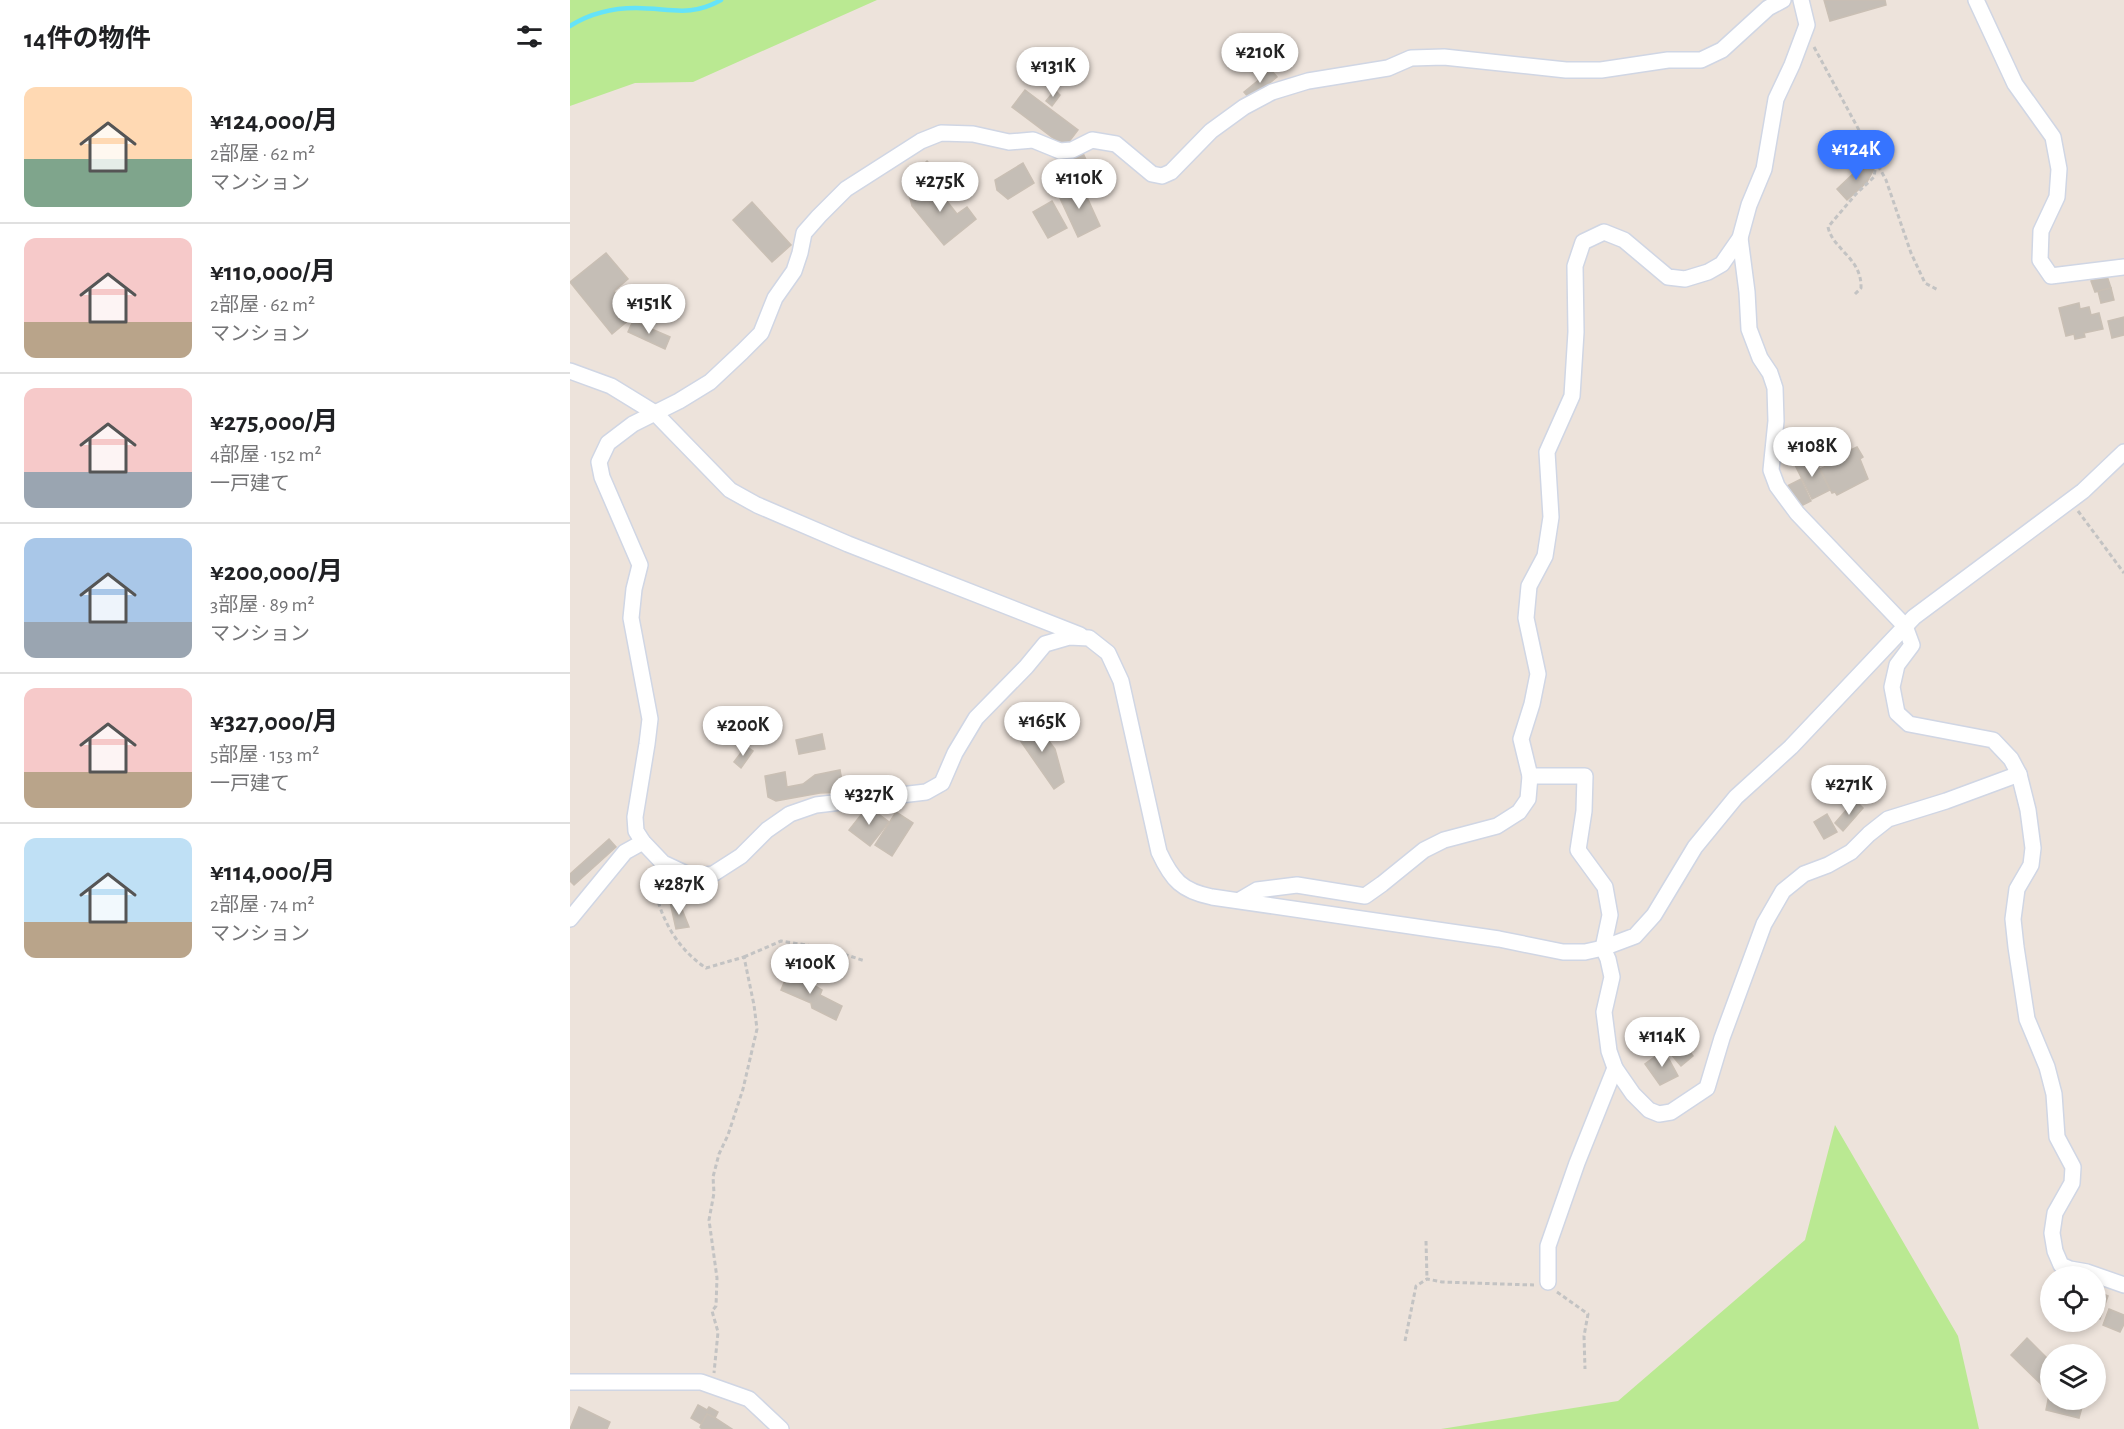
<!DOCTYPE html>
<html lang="ja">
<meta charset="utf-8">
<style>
body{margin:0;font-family:"Alegreya Sans","Noto Sans JP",sans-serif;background:#f6f6f6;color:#202124;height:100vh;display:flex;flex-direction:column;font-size:22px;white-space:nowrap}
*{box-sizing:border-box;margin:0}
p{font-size:20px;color:#757577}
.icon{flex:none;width:33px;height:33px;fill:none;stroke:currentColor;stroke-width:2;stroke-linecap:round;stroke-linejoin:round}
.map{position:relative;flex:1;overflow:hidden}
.sheet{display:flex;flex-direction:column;background:#fff;width:570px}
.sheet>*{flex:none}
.fabs{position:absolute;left:1470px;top:1266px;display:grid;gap:12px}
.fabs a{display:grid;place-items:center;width:66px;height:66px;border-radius:50%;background:#fff;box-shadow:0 3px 9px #0003;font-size:30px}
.price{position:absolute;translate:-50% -51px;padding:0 14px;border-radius:21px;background:#fff;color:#222;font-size:20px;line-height:39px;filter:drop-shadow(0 2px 3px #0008)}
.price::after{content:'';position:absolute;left:50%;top:36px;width:18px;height:14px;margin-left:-9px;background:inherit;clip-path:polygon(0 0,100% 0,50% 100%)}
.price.active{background:#3674ff;color:#fff}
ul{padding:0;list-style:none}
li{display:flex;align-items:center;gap:18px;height:150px;padding:0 24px}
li+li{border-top:2px solid #e0e0e0}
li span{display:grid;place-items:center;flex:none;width:168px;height:120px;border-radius:12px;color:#555}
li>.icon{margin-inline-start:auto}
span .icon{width:72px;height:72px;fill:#fffc;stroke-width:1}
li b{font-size:26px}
h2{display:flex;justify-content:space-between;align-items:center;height:72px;padding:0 24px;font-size:26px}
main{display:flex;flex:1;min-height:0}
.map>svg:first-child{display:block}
.green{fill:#bae992}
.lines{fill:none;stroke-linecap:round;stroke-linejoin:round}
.stream{stroke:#65e3f8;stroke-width:4.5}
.building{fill:#c5beb6;stroke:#c9bfb4;stroke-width:1.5}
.minor-casing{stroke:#d0d6e4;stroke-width:18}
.path{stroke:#c3c3c3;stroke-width:3;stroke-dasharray:4.5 3;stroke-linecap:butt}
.minor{stroke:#fff;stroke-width:15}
</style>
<main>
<section class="sheet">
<h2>14件の物件<svg class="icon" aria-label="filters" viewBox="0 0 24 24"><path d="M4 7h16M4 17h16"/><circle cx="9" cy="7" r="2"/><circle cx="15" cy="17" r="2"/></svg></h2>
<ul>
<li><span style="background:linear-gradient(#ffd9b3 60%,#7fa58c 0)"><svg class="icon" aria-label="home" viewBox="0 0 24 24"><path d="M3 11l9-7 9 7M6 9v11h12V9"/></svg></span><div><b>¥124,000/月</b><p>2部屋 · 62 m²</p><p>マンション</p></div></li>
<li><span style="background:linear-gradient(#f6c9c9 70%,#b9a48a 0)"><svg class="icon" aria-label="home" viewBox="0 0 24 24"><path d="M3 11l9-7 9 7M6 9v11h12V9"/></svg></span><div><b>¥110,000/月</b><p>2部屋 · 62 m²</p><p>マンション</p></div></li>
<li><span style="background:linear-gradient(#f6c9c9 70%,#9aa5b1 0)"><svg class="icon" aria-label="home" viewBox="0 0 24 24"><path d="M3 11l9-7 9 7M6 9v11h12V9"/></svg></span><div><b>¥275,000/月</b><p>4部屋 · 152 m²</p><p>一戸建て</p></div></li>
<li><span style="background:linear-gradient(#a9c7e8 70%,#9aa5b1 0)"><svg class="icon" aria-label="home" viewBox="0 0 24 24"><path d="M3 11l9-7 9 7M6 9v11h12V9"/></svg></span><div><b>¥200,000/月</b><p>3部屋 · 89 m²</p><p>マンション</p></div></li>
<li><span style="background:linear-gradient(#f6c9c9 70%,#b9a48a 0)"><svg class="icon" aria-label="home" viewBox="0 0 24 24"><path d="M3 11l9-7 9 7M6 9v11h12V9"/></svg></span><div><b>¥327,000/月</b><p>5部屋 · 153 m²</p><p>一戸建て</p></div></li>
<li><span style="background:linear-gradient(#bfe0f5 70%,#b9a48a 0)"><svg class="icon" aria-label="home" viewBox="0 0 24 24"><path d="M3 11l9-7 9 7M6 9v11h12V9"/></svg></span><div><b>¥114,000/月</b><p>2部屋 · 74 m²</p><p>マンション</p></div></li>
</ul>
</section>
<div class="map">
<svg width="1554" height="1429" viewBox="0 0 1554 1429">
<rect width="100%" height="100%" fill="#ede3db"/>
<g class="green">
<polygon points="0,0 307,0 123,82 65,83 0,106"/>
<polygon points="1265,1125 1388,1336 1409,1429 871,1429 1048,1401 1235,1240"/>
</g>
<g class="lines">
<path class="stream" d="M0,26C19,14 43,8 66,8C100,8 119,18 151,0"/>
</g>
<g class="building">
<polygon points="1254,0 1315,0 1316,5 1260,21"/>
<polygon points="701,70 707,77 680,99 674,92"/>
<polygon points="455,90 508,130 495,147 442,107"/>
<polygon points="485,90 490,95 482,106 476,101"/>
<polygon points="512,151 519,166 512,169 518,181 497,190 485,164"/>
<polygon points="357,161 367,172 351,187 341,176"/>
<polygon points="453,163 464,183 438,199 427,190 425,180"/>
<polygon points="1301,163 1305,167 1297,182 1277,200 1267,189 1286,171"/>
<polygon points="361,181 387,214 397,207 406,219 374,245 342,206 340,198"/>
<polygon points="511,184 530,226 508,237 488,194"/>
<polygon points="482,201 497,228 478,238 463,212"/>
<polygon points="182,202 221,245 202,262 163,220"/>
<polygon points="36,253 58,279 44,291 56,306 63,300 71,310 42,334 0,282"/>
<polygon points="1537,276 1541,288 1525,292 1521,281"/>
<polygon points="1541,288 1544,300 1531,303 1528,291"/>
<polygon points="1509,303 1510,309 1519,307 1521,315 1529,313 1533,329 1514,333 1515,337 1505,339 1504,334 1496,336 1489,308"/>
<polygon points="1554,317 1554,335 1542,338 1538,321"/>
<polygon points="63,321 100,337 95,349 58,332"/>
<polygon points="1287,447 1293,457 1290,459 1298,479 1267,495 1265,492 1262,493 1250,469 1274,457 1272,454"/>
<polygon points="1243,456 1260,490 1242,499 1225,465"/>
<polygon points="1231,479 1241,501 1227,508 1217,486"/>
<polygon points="463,720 485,749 494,782 484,789 445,733"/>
<polygon points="252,734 255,749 229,754 226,740"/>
<polygon points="176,746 183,751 171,768 164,762"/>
<polygon points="270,770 274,792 250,793 206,801 198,797 195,776 215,772 217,787 233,784 245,775"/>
<polygon points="1285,800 1293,808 1273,831 1265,823"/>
<polygon points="298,806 319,822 300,846 279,830"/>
<polygon points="326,812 343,823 322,856 305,845"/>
<polygon points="1257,814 1267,832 1254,839 1244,822"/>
<polygon points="39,839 46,847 4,885 0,881 0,874"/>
<polygon points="100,902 109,902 119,927 106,929"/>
<polygon points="206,952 222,957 219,970 203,965"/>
<polygon points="219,970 252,990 250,995 272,1006 266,1020 242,1008 241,1003 211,990"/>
<polygon points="1106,1035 1123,1056 1111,1066 1094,1046"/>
<polygon points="1094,1050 1108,1076 1090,1085 1075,1064"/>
<polygon points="1526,1291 1538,1296 1530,1319 1526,1317"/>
<polygon points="1539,1309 1554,1315 1554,1324 1550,1332 1533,1325"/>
<polygon points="1457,1338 1480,1361 1480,1384 1476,1389 1441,1355"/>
<polygon points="1480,1390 1480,1400 1514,1400 1509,1418 1476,1410"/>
<polygon points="128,1405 137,1410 139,1407 148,1412 145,1418 137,1414 131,1424 121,1418"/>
<polygon points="9,1407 40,1422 37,1429 0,1429"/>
<polygon points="137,1414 145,1418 162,1429 132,1429 130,1427"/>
</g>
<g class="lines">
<defs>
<g id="minor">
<path d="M1213,0L1198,8L1152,50L1131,60H1098L1031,70H996L874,57L841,58L818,68L738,81L702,92L674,107L641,131L601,172L592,176L582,174L546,144L522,140L502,150L490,151L463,140L439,142L403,134L371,133L351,141L276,189L249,216L234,233L230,253L224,271L205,298L191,333L172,352L140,382L109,401L63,424L38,443L29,462L32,477L70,565L64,589L61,618L80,719L77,744L65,817L66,831L73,842L93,863L123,877L143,874L171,856L197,830L220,814L246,805L356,792L372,783L385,753L406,718L456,667L475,644L499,637L519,638L538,653L551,681L589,852C602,880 612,891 642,897L929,939L993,952H1015L1033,948L1065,936L1084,915L1125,847L1166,797L1221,747L1344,617L1513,491L1554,452"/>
<polyline points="1406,0 1445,84 1483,137 1489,169 1487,197 1471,231 1470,260 1481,276 1554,267"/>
<polyline points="1170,238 1177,292 1179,329 1190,358 1200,373 1205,388 1206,421 1201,470 1207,486 1227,513 1335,626 1342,645 1327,665 1322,687 1327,713 1339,724 1423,740 1441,759 1449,774 1458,810 1463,848 1461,865 1447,889 1443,919 1446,947 1457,1019 1477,1067 1484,1094 1487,1137 1503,1167 1502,1183 1485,1213 1482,1233 1485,1251 1491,1265 1500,1269 1517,1272 1554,1285"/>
<polyline points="0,371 41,386 85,413 160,490 187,505 278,544 510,635"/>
<polyline points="960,776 1015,776 1014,811 1008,850 1035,887 1040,915 1033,948 1038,959 1042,977 1034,1012 1039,1051 1045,1068 1063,1094 1079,1110 1089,1114 1101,1112 1137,1088 1152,1038 1194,924 1213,891 1234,874 1258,865 1281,852 1299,834 1318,819 1376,801 1449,774"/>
<polyline points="670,900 687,890 727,885 795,896 812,884 854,850 874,840 927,826 949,812 958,799 960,776 951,739 962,704 968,674 956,618 959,586 975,556 981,517 977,452 1002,396 1006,332 1005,266 1013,242 1034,232 1054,240 1098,277 1115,279 1138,272 1152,264 1170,238 1179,205 1194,169 1206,99 1222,65 1237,25 1231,0"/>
<polyline points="0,919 55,852 73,842"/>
<polyline points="978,1282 978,1246 1007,1163 1045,1068"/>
<polyline points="0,1382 131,1382 179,1399 211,1429"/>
</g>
</defs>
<use href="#minor" class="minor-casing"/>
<g class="path">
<polyline points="1244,47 1316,180 1341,253 1355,283 1368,290"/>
<path d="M1285,294L1291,288C1292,258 1263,250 1258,227L1286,194L1304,177L1306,164"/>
<polyline points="1508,511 1554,573"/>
<path d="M82,873C87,911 103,946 136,968L174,957L184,1005L187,1029L173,1089L158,1135L149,1154L143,1177L144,1193L139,1220L147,1278L146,1306L142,1311L148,1332L144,1373"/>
<polyline points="174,957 211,941 255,948 295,961"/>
<polyline points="856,1241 857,1279"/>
<polyline points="987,1292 1018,1314 1014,1336 1015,1369"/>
<polyline points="835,1341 846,1286 857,1279 872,1282 964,1285"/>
</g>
<use href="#minor" class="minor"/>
</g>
</svg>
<div class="fabs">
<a><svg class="icon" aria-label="locate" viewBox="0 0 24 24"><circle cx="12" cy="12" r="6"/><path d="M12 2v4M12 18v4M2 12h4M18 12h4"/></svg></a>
<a><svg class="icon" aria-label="layers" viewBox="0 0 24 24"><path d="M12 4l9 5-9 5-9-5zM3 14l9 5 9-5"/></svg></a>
</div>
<b class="price" style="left:690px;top:84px">¥210K</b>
<b class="price" style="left:483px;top:98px">¥131K</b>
<b class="price active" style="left:1286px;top:181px">¥124K</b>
<b class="price" style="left:509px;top:210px">¥110K</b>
<b class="price" style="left:370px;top:213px">¥275K</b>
<b class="price" style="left:79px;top:335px">¥151K</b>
<b class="price" style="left:1242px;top:478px">¥108K</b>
<b class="price" style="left:472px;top:753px">¥165K</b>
<b class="price" style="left:173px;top:757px">¥200K</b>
<b class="price" style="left:1279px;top:816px">¥271K</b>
<b class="price" style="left:299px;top:826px">¥327K</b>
<b class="price" style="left:109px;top:916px">¥287K</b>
<b class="price" style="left:240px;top:995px">¥100K</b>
<b class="price" style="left:1092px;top:1068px">¥114K</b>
</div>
</main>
